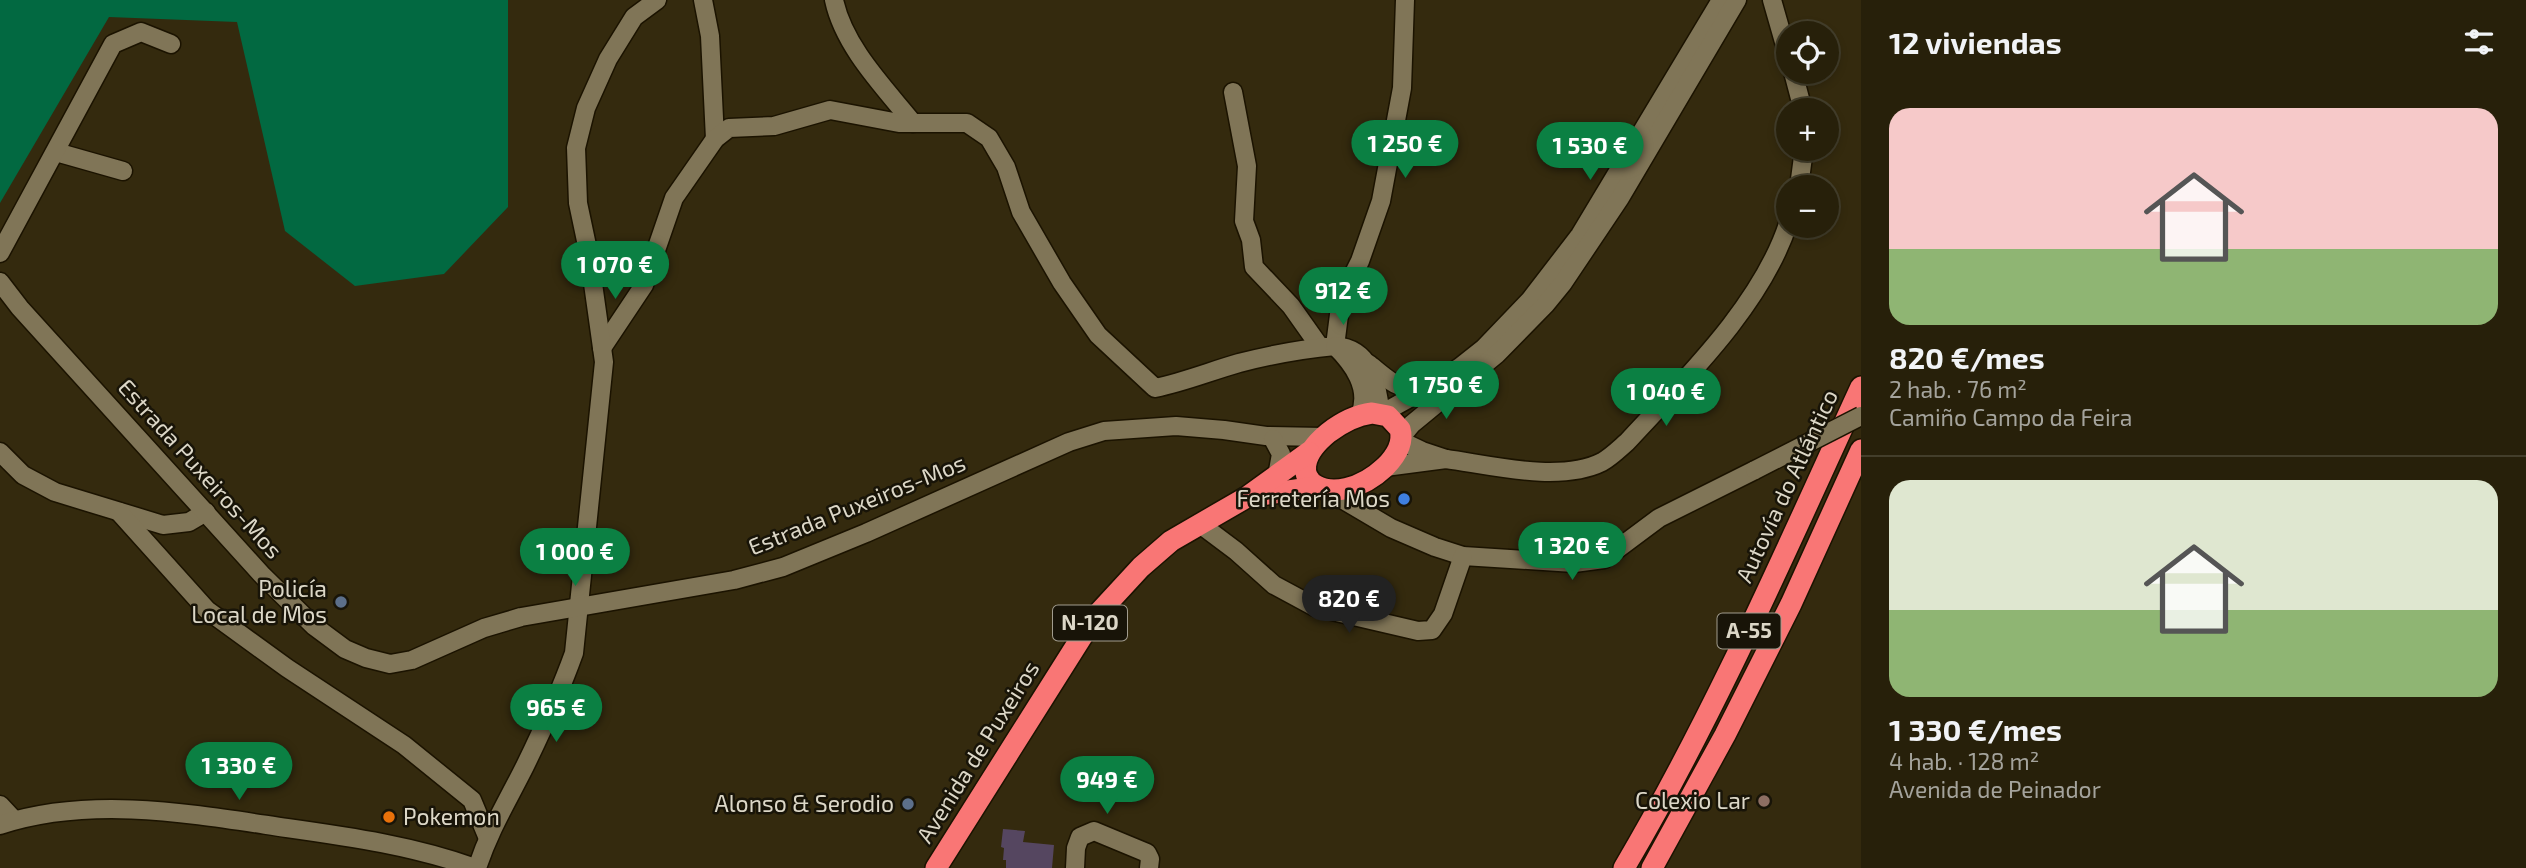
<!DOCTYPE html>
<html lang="es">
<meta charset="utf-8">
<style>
body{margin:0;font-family:"Exo 2",sans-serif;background:#2f2813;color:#f1f3f6;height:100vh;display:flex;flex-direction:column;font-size:26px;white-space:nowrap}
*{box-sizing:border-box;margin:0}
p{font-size:23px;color:#a4a39c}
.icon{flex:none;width:38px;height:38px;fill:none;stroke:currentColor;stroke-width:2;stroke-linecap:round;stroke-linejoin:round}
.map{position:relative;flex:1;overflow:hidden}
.drawer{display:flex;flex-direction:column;background:#27200a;width:665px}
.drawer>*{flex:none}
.controls{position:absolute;left:1776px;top:21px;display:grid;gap:14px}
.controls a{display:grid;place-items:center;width:63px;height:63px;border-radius:50%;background:#27200a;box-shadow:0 4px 10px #0003,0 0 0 2px #433e2b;font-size:35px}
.price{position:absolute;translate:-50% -60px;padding:0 16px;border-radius:24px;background:#0b8043;color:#fff;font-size:23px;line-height:46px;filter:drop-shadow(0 2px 4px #0008)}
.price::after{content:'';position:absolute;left:50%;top:42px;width:21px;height:16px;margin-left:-10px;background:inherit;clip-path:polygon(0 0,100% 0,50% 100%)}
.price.current{background:#222;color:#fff}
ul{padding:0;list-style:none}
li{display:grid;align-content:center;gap:14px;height:371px;padding:0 28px}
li+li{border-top:2px solid #433e2b}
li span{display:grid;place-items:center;height:217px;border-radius:21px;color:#555}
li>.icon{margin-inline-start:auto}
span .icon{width:126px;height:126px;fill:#fffc;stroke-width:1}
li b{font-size:30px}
h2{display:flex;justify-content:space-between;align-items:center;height:84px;padding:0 28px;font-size:30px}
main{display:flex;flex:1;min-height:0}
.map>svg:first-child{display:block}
.forest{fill:#026941}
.building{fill:#554660}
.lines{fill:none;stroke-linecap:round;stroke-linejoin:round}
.street-casing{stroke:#1b1300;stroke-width:21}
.secondary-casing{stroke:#1b1300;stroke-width:21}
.highway-casing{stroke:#1b1300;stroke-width:24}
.street{stroke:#807557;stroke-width:18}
.secondary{stroke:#807557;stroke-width:18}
.highway{stroke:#f97675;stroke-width:21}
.street-bridge-casing{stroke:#1b1300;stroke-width:21;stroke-linecap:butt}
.street-bridge{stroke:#807557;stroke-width:18}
.shop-dot{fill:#3f7fe0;stroke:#181408;stroke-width:2.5}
.service-dot{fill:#5c6f8a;stroke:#181408;stroke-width:2.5}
.education-dot{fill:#8d6e63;stroke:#181408;stroke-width:2.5}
.food-dot{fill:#e8710a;stroke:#181408;stroke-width:2.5}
.labels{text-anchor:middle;stroke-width:5;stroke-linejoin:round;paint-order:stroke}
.shield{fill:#181408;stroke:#a19c8e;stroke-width:2}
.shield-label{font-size:21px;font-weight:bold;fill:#dcd7c7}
.street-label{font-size:23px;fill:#dcd7c7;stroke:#181408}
.poi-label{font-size:23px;fill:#dcd7c7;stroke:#181408;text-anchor:end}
</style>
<main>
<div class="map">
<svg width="1861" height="868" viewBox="0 0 1861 868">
<rect width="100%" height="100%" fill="#342a0e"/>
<polygon class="forest" points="0,0 508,0 508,207 444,274 355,286 285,231 237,22 109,17 0,203"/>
<polygon class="building" points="1003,829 1025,831 1023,842 1054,845 1052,868 1006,868 1006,860 1003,860 1004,848 1001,847"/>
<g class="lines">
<defs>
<g id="street">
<polyline points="703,0 710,36 715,139"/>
<path d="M834,0C844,47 884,87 913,123"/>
<polyline points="1772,0 1788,56"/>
<polyline points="1793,72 1803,110"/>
<polyline points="1233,92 1247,166 1244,221 1251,240 1254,267 1291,306 1320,347"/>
<polyline points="56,152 123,171"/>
<polyline points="1799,187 1804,149"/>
<polyline points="0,253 113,44 141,32 171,44"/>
<path d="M602,348L644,285L674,198L715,139L729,128L774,126L830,110L899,123H967L989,138L1006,167L1021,212L1062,283L1098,335L1155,388C1184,382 1211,371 1239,363C1270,355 1302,349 1335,346L1341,299L1360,261L1381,201L1402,88L1405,0"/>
<path d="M1369,364C1389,381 1397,389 1423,391"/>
<path d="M1360,415C1371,388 1353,364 1335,346C1372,349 1376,383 1381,414L1433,385L1460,367L1484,348L1530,300L1580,235L1721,0"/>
<polyline points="1402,436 1412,424 1497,354 1545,305 1563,283 1620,198 1737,0"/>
<polyline points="0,452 23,475 55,492 163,525 189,522 206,512"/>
<path d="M1446,459C1490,465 1560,483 1602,462C1611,457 1619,449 1627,442C1684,380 1761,306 1788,224"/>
<polyline points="1385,467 1446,459 1422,451 1401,441"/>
<polyline points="1330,492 1391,528 1435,547 1463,556 1574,563 1604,559 1659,518 1755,470"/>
<polyline points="119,512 207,610 287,668 404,745 472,800 487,836"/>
<polyline points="1200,524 1236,551 1274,585 1315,607 1418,631 1432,630 1443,614 1463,556"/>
<polyline points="0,805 14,820"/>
<path d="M477,868C490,829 507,802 525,766C543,729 560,692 574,653L604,362L589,255L578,203L576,148L586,108L608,59L634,17L657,0"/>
<polyline points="1075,868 1076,848 1080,837 1094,831 1147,853 1150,859 1149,868"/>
</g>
<g id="secondary">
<polyline points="0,282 20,308 263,576 314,626 345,649 366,658 390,664 412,660 484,628 521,617 734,580 783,567 866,533 1069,442 1104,431 1176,426 1224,430 1266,436 1323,437"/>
<polyline points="1273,439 1281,454 1277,476"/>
<path d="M0,825C92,795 193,814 287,828C351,837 414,846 475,868"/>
</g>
<g id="highway">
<path d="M1372,413L1388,416L1400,429C1404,443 1395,457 1385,467C1334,515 1271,480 1328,433C1341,423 1356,415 1372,413Z"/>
<polyline points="1253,496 1316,487"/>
<polyline points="936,868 1093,619 1141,567 1171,541 1247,497 1309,452"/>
<path d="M1624,868C1715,714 1786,550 1861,387"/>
<polyline points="1652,868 1725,735 1791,604 1861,450"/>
</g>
</defs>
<use href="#street" class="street-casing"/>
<use href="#secondary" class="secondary-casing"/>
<use href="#highway" class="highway-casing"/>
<use href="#street" class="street"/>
<use href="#secondary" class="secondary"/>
<use href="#highway" class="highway"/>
<defs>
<polyline id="street-bridge" points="1755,470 1861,416"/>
</defs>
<use href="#street-bridge" class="street-bridge-casing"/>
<use href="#street-bridge" class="street-bridge"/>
</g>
<circle class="shop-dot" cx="1404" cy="499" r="7"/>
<g class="service-dot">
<circle cx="341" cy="602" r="7"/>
<circle cx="908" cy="804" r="7"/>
</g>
<circle class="education-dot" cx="1764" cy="801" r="7"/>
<circle class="food-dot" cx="389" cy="817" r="7"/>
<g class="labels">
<g class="shield">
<rect x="1053" y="605.5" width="74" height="35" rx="5"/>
<rect x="1717.5" y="613.5" width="63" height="35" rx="5"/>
</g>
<g class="shield-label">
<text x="1090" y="630">N-120</text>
<text x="1749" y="638">A-55</text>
</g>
<g class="street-label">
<text transform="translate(200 469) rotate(48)" y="8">Estrada Puxeiros-Mos</text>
<text transform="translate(1787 486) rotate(-65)" y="8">Autovía do Atlántico</text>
<text transform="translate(857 505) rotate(-22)" y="8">Estrada Puxeiros-Mos</text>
<text transform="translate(978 752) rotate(-58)" y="8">Avenida de Puxeiros</text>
</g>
<g class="poi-label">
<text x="1390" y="507">Ferretería Mos</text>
<text x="327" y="597">Policía<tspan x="327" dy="26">Local de Mos</tspan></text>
<text x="1750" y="809">Colexio Lar</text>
<text x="894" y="812">Alonso &amp; Serodio</text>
<text x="403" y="825" text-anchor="start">Pokemon</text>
</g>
</g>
</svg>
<div class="controls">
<a><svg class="icon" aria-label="locate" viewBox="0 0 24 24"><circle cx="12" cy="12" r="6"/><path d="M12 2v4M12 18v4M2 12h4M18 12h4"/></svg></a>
<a>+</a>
<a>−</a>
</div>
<b class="price" style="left:1405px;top:180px">1 250 €</b>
<b class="price" style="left:1590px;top:182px">1 530 €</b>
<b class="price" style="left:615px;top:301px">1 070 €</b>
<b class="price" style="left:1343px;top:327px">912 €</b>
<b class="price" style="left:1446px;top:421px">1 750 €</b>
<b class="price" style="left:1666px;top:428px">1 040 €</b>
<b class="price" style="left:1572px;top:582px">1 320 €</b>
<b class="price" style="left:575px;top:588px">1 000 €</b>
<b class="price current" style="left:1349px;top:635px">820 €</b>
<b class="price" style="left:556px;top:744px">965 €</b>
<b class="price" style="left:239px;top:802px">1 330 €</b>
<b class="price" style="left:1107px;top:816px">949 €</b>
</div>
<section class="drawer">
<h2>12 viviendas<svg class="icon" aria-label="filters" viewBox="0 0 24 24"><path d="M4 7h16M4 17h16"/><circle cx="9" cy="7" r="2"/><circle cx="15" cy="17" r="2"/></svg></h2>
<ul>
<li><span style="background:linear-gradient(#f6c9c9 65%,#8fb573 0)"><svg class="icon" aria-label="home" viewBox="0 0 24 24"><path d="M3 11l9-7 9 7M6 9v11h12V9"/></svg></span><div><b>820 €/mes</b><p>2 hab. · 76 m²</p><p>Camiño Campo da Feira</p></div></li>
<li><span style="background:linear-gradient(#dfe7d0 60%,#8fb573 0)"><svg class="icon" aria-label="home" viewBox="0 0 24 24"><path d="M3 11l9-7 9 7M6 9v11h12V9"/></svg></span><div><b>1 330 €/mes</b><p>4 hab. · 128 m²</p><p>Avenida de Peinador</p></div></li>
</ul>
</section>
</main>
